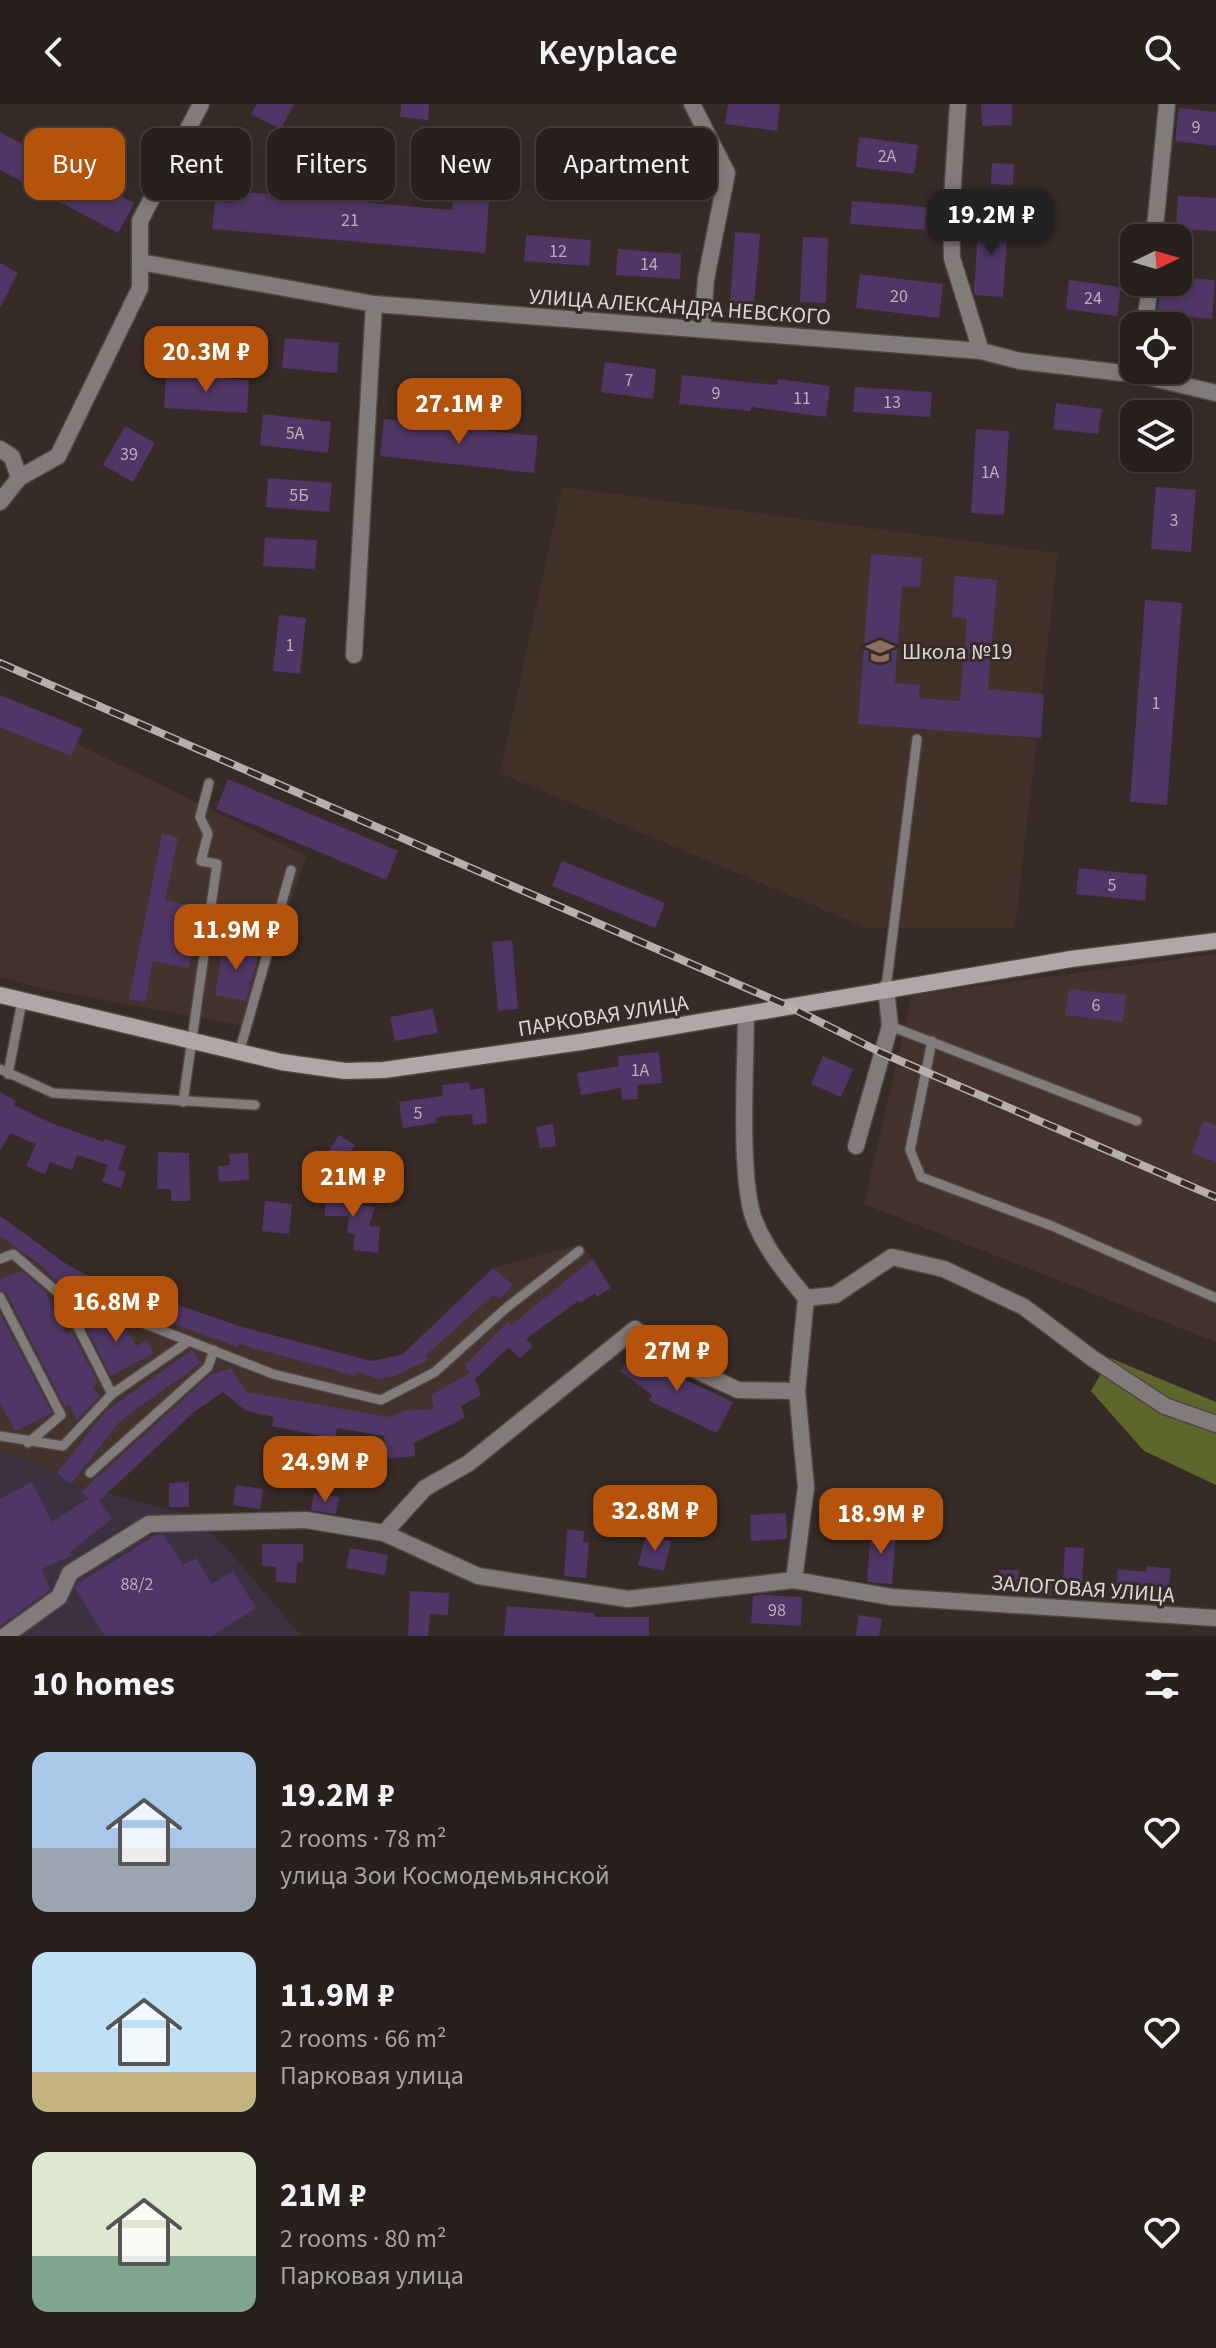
<!DOCTYPE html>
<meta charset="utf-8">
<style>
body{margin:0;font-family:"Source Sans 3",sans-serif;background:#302826;color:#f1f3f6;height:100vh;display:flex;flex-direction:column;font-size:30px;white-space:nowrap}
*{box-sizing:border-box;margin:0}
p{font-size:26px;color:#a5a3a4}
.icon{flex:none;width:44px;height:44px;fill:none;stroke:currentColor;stroke-width:2;stroke-linecap:round;stroke-linejoin:round}
.map{position:relative;height:1532px;overflow:hidden}
.side{display:flex;flex-direction:column;background:#28201d;flex:1}
.side>*{flex:none}
.guide{position:absolute;left:24px;top:24px;width:800px;height:72px;display:flex;gap:16px}
.needle{width:52px;rotate:85deg}
.tools{position:absolute;left:1120px;top:120px;display:grid;gap:16px}
.tools a{display:grid;place-items:center;width:72px;height:72px;border-radius:16px;background:#28201d;box-shadow:0 4px 12px #0003,0 0 0 2px #443e3b;font-size:40px}
.price{position:absolute;translate:-50% -68px;padding:0 18px;border-radius:16px;background:#b45309;color:#fff;font-size:26px;line-height:52px;filter:drop-shadow(0 2px 4px #0008)}
.price::after{content:'';position:absolute;left:50%;top:48px;width:24px;height:18px;margin-left:-12px;background:inherit;clip-path:polygon(0 0,100% 0,50% 100%)}
.price.on{background:#222;color:#fff}
ul{padding:0;list-style:none}
li{display:flex;align-items:center;gap:24px;height:200px;padding:0 32px}
li span{display:grid;place-items:center;flex:none;width:224px;height:160px;border-radius:16px;color:#555}
li>.icon{margin-inline-start:auto}
span .icon{width:96px;height:96px;fill:#fffc;stroke-width:1}
li b{font-size:34px}
h2{display:flex;justify-content:space-between;align-items:center;height:96px;padding:0 32px;font-size:34px}
.chip{padding:0 28px;border-radius:16px;background:#28201d;box-shadow:0 4px 12px #0003,0 0 0 2px #443e3b;font-size:28px;line-height:72px}
.chip.on{background:#b45309;color:#fff}
header{display:flex;justify-content:space-between;align-items:center;height:104px;padding:0 32px;background:#28201d;font-size:36px;font-weight:600}
.map>svg:first-child{display:block}
.commercial{fill:#3c3140}
.built{fill:#44332c}
.education{fill:#423128}
.forest{fill:#5d672b}
.building{fill:#503666}
.lines{fill:none;stroke-linecap:round;stroke-linejoin:round}
.lane-casing{stroke:#514643;stroke-width:12}
.street-casing{stroke:#514643;stroke-width:19}
.secondary-casing{stroke:#514643;stroke-width:19}
.lane{stroke:#827b7c;stroke-width:9}
.street{stroke:#827b7c;stroke-width:16}
.secondary{stroke:#b1a7a8;stroke-width:16}
.rail-casing{stroke:#b7afac;stroke-width:8}
.rail{stroke:#362b27;stroke-width:5;stroke-dasharray:15;stroke-linecap:butt}
.labels{text-anchor:middle;stroke-width:6;stroke-linejoin:round;paint-order:stroke}
.number-label{font-size:18px;fill:#baaeb8}
.street-label{font-size:22px;fill:#ded6d4;stroke:#362b27}
.poi-label{font-size:22px;fill:#ded6d4;stroke:#362b27;text-anchor:start}
</style>
<header><svg class="icon" aria-label="back" viewBox="0 0 24 24"><path d="M15 5l-7 7 7 7"/></svg>Keyplace<svg class="icon" aria-label="search" viewBox="0 0 24 24"><circle cx="10" cy="10" r="6"/><path d="M15 15l6 6"/></svg></header>
<div class="map">
<svg width="1216" height="1532" viewBox="0 0 1216 1532">
<rect width="100%" height="100%" fill="#362b27"/>
<polygon class="commercial" points="0,1346 57,1369 71,1380 193,1412 226,1443 301,1532 0,1532"/>
<g class="built">
<polygon points="0,602 306,752 250,923 44,885 0,873"/>
<polygon points="1216,850 1216,1238 864,1100 912,891"/>
<polygon points="0,1112 69,1162 119,1187 122,1182 242,1223 371,1257 402,1251 493,1164 582,1140 611,1184 597,1193 595,1189 578,1197 526,1234 533,1242 520,1254 508,1244 475,1275 481,1291 460,1301 465,1314 414,1339 415,1352 386,1355 384,1332 337,1324 335,1335 272,1322 274,1313 223,1288 194,1308 105,1391 71,1380 57,1369 0,1346"/>
</g>
<polygon class="education" points="562,383 1058,449 1015,824 867,824 500,669"/>
<polygon class="forest" points="1110,1254 1216,1298 1216,1381 1144,1347 1091,1287"/>
<g class="building">
<polygon points="257,0 294,0 281,25 251,10"/>
<polygon points="401,0 429,0 428,16 400,13"/>
<polygon points="728,0 780,0 777,27 725,20"/>
<polygon points="981,0 1012,0 1012,21 982,22"/>
<polygon points="1179,4 1216,8 1216,42 1175,37"/>
<polygon points="0,28 134,99 118,129 0,66"/>
<polygon points="859,33 918,41 914,70 856,63"/>
<polygon points="992,59 1014,60 1013,81 991,80"/>
<polygon points="234,87 452,106 453,94 489,97 485,149 212,125 215,98 233,99"/>
<polygon points="1178,92 1216,94 1216,127 1176,125"/>
<polygon points="852,97 926,103 925,126 850,120"/>
<polygon points="979,114 1008,116 1003,193 975,191 974,188"/>
<polygon points="735,128 760,130 754,201 730,199"/>
<polygon points="526,131 591,136 589,162 524,157"/>
<polygon points="803,133 828,134 826,199 800,198"/>
<polygon points="618,145 681,150 680,175 616,171"/>
<polygon points="0,159 18,169 0,204"/>
<polygon points="860,170 943,180 939,214 856,204"/>
<polygon points="1178,173 1215,176 1212,215 1157,210 1161,178 1178,178"/>
<polygon points="1069,176 1121,183 1117,212 1066,205"/>
<polygon points="285,234 339,239 337,269 282,264"/>
<polygon points="605,258 656,265 653,295 601,288"/>
<polygon points="166,270 249,276 247,309 164,304"/>
<polygon points="682,271 777,281 778,275 830,282 826,313 751,303 751,307 679,300"/>
<polygon points="855,283 932,288 930,313 853,308"/>
<polygon points="1056,299 1102,305 1098,330 1053,325"/>
<polygon points="263,310 331,318 328,349 260,341"/>
<polygon points="384,315 538,332 534,369 380,352"/>
<polygon points="125,322 155,339 133,378 103,361"/>
<polygon points="976,325 1009,327 1004,411 971,409"/>
<polygon points="268,374 332,379 329,408 266,403"/>
<polygon points="1156,383 1196,386 1191,448 1151,445"/>
<polygon points="265,434 317,436 315,465 263,462"/>
<polygon points="871,450 922,454 920,483 902,482 895,579 920,581 919,594 960,597 967,515 952,513 955,472 997,476 988,585 1044,590 1041,634 858,620"/>
<polygon points="1145,496 1182,499 1167,701 1130,698"/>
<polygon points="279,511 306,514 300,570 273,567"/>
<polygon points="0,591 83,625 71,652 0,623"/>
<polygon points="228,675 398,747 386,776 216,705"/>
<polygon points="162,730 178,734 165,796 201,804 189,864 153,857 145,898 129,895"/>
<polygon points="562,757 665,799 655,824 552,782"/>
<polygon points="1079,764 1147,771 1145,797 1076,790"/>
<polygon points="512,836 518,905 498,907 492,838"/>
<polygon points="224,840 260,846 246,897 215,891"/>
<polygon points="1069,885 1126,891 1123,918 1065,911"/>
<polygon points="433,905 438,929 395,937 390,913"/>
<polygon points="659,948 662,979 637,981 638,995 622,996 621,984 581,991 577,969 619,962 618,952"/>
<polygon points="823,952 853,965 841,993 811,980"/>
<polygon points="469,978 470,986 484,984 487,1019 473,1021 472,1010 436,1013 437,1019 403,1024 399,998 443,992 442,981"/>
<polygon points="0,988 16,997 14,1001 51,1019 104,1038 105,1035 126,1042 118,1065 126,1068 121,1084 102,1078 108,1061 77,1051 72,1066 50,1058 45,1070 26,1062 36,1040 10,1029 0,1047"/>
<polygon points="1204,1017 1216,1021 1216,1058 1192,1049"/>
<polygon points="553,1020 556,1042 540,1044 536,1023"/>
<polygon points="339,1031 355,1041 342,1062 326,1052"/>
<polygon points="158,1048 189,1049 190,1097 171,1097 171,1085 157,1085"/>
<polygon points="248,1049 249,1076 219,1078 218,1062 230,1061 229,1050"/>
<polygon points="325,1080 343,1080 342,1099 375,1103 369,1122 380,1123 378,1149 353,1146 355,1130 347,1129 349,1112 325,1112"/>
<polygon points="265,1097 292,1100 289,1130 262,1127"/>
<polygon points="0,1112 69,1162 119,1187 122,1182 242,1223 371,1257 402,1251 493,1164 513,1181 499,1195 493,1191 425,1252 428,1256 394,1272 379,1275 357,1268 356,1272 239,1240 238,1243 56,1177 41,1161 0,1132"/>
<polygon points="593,1155 611,1184 597,1193 595,1189 580,1199 578,1197 526,1235 533,1242 520,1254 509,1243 475,1275 481,1291 461,1302 465,1314 414,1339 415,1352 386,1355 384,1332 337,1324 335,1335 272,1322 274,1313 246,1307 223,1288 194,1308 99,1397 112,1415 70,1448 72,1451 42,1465 50,1486 0,1522 0,1395 32,1378 52,1418 89,1394 81,1388 210,1271 231,1264 247,1288 389,1313 404,1307 434,1305 431,1291 470,1269 465,1261 509,1217 511,1221"/>
<polygon points="22,1167 45,1187 66,1229 71,1226 98,1279 93,1282 99,1293 77,1316 69,1301 65,1303 7,1190 0,1186 0,1175"/>
<polygon points="0,1209 52,1309 16,1327 0,1300"/>
<polygon points="100,1211 124,1220 136,1242 147,1236 154,1249 111,1272 84,1219"/>
<polygon points="637,1245 666,1267 733,1298 717,1329 649,1297 652,1291 620,1267"/>
<polygon points="192,1246 201,1259 121,1316 71,1380 57,1369 106,1307"/>
<polygon points="189,1378 189,1403 169,1403 169,1379"/>
<polygon points="236,1381 263,1385 260,1405 233,1401"/>
<polygon points="314,1389 339,1393 336,1410 311,1406"/>
<polygon points="786,1409 787,1435 751,1437 750,1411"/>
<polygon points="871,1424 896,1427 892,1480 867,1478"/>
<polygon points="567,1425 584,1427 583,1438 589,1438 586,1474 564,1472"/>
<polygon points="156,1431 164,1431 183,1461 196,1454 212,1480 233,1467 256,1504 212,1532 105,1532 75,1484 77,1480"/>
<polygon points="646,1431 671,1437 664,1467 638,1461"/>
<polygon points="262,1440 303,1440 303,1459 297,1458 296,1479 276,1478 276,1463 262,1462"/>
<polygon points="1065,1443 1084,1444 1082,1480 1063,1479"/>
<polygon points="350,1444 388,1451 385,1471 346,1464"/>
<polygon points="1147,1462 1171,1465 1168,1487 1116,1484 1118,1465 1146,1468"/>
<polygon points="999,1466 1019,1466 1019,1482 1000,1483"/>
<polygon points="1030,1476 1052,1476 1051,1492 1029,1491"/>
<polygon points="410,1487 449,1489 448,1511 430,1510 428,1532 408,1532"/>
<polygon points="760,1491 802,1493 801,1522 751,1519 753,1492"/>
<polygon points="507,1502 594,1509 594,1513 649,1513 649,1532 504,1532"/>
<polygon points="859,1511 882,1515 879,1532 856,1532"/>
</g>
<g class="lines">
<defs>
<g id="lane">
<polyline points="886,884 917,635"/>
<polyline points="890,922 1137,1017"/>
<polyline points="932,937 910,1046 921,1073 1052,1122 1216,1194"/>
<polyline points="239,949 291,766"/>
<polyline points="0,965 53,989 255,1001"/>
<polyline points="8,970 22,897"/>
<polyline points="183,998 217,760 201,757 208,730 200,713 209,679"/>
<polyline points="0,1155 13,1150 62,1192 112,1290"/>
<polyline points="0,1193 61,1311 28,1339"/>
<polyline points="71,1210 96,1201 189,1237"/>
<polyline points="0,1332 63,1342 112,1290 189,1237 273,1270 381,1296 435,1268 505,1205 579,1147"/>
<polyline points="90,1369 208,1263 214,1246"/>
</g>
<g id="street">
<polyline points="692,0 727,69 706,175 702,225"/>
<polyline points="958,0 951,111 952,154 981,247"/>
<polyline points="1154,134 1167,0"/>
<polyline points="140,158 374,200 981,247 1020,257 1140,271 1216,289"/>
<polyline points="1145,222 1150,178"/>
<polyline points="0,345 12,353 19,374"/>
<polyline points="0,398 19,374 58,352 140,184 140,117 201,0"/>
<polyline points="354,551 374,200"/>
<path d="M746,910C746,958 738,1077 755,1118C767,1147 786,1170 806,1194L797,1287L806,1383L794,1476"/>
<polyline points="856,1042 890,922 886,884"/>
<polyline points="806,1194 835,1191 892,1153 944,1165 1024,1203 1092,1254 1165,1302 1216,1320"/>
<polyline points="384,1429 425,1384 469,1359 635,1225 674,1256 738,1286 797,1287"/>
<polyline points="5,1532 59,1493 70,1469 149,1420 306,1416 384,1429 478,1472 628,1495 794,1476 891,1493 1216,1514"/>
</g>
<polyline id="secondary" points="0,891 281,958 345,967 384,966 581,938 1071,855 1216,837"/>
</defs>
<use href="#lane" class="lane-casing"/>
<use href="#street" class="street-casing"/>
<use href="#secondary" class="secondary-casing"/>
<use href="#lane" class="lane"/>
<use href="#street" class="street"/>
<use href="#secondary" class="secondary"/>
<defs>
<polyline id="rail" points="0,559 788,902 882,949 1216,1093"/>
</defs>
<use href="#rail" class="rail-casing"/>
<use href="#rail" class="rail"/>
</g>
<defs>
<symbol id="school-bare" viewBox="-9 -9 18 18"><path d="M0-5L7-2L0 1L-7-2ZM-4 1L0 2.5L4 1V4Q0 6-4 4Z" fill="#8d6e63" stroke="#362b27" stroke-width="2.5" paint-order="stroke"/></symbol>
</defs>
<g fill-rule="evenodd">
<use href="#school-bare" x="860" y="527" width="40" height="40"/>
</g>
<g class="labels">
<g class="number-label">
<text x="1196" y="29">9</text>
<text x="887" y="58">2А</text>
<text x="350" y="122">21</text>
<text x="558" y="153">12</text>
<text x="649" y="166">14</text>
<text x="899" y="198">20</text>
<text x="1093" y="200">24</text>
<text x="629" y="282">7</text>
<text x="716" y="295">9</text>
<text x="802" y="300">11</text>
<text x="892" y="304">13</text>
<text x="295" y="335">5А</text>
<text x="129" y="356">39</text>
<text x="990" y="374">1А</text>
<text x="299" y="397">5Б</text>
<text x="1174" y="422">3</text>
<text x="290" y="547">1</text>
<text x="1156" y="605">1</text>
<text x="1112" y="787">5</text>
<text x="1096" y="907">6</text>
<text x="640" y="972">1А</text>
<text x="418" y="1015">5</text>
<text x="137" y="1486">88/2</text>
<text x="777" y="1512">98</text>
</g>
<g class="street-label">
<text transform="translate(680 202) rotate(4)" y="8">УЛИЦА АЛЕКСАНДРА НЕВСКОГО</text>
<text transform="translate(603 911) rotate(-9)" y="8">ПАРКОВАЯ УЛИЦА</text>
<text transform="translate(1083 1484) rotate(4)" y="8">ЗАЛОГОВАЯ УЛИЦА</text>
</g>
<g class="poi-label">
<text x="902" y="555">Школа №19</text>
</g>
</g>
</svg>
<div class="tools">
<a><svg class="needle" viewBox="-14 -14 28 28"><path d="M0-13l5 13h-10z" fill="#e53935"/><path d="M0 13l5-13h-10z" fill="#a5a3a4"/></svg></a>
<a><svg class="icon" aria-label="locate" viewBox="0 0 24 24"><circle cx="12" cy="12" r="6"/><path d="M12 2v4M12 18v4M2 12h4M18 12h4"/></svg></a>
<a><svg class="icon" aria-label="layers" viewBox="0 0 24 24"><path d="M12 4l9 5-9 5-9-5zM3 14l9 5 9-5"/></svg></a>
</div>
<b class="price on" style="left:991px;top:153px">19.2M ₽</b>
<b class="price" style="left:206px;top:290px">20.3M ₽</b>
<b class="price" style="left:459px;top:342px">27.1M ₽</b>
<b class="price" style="left:236px;top:868px">11.9M ₽</b>
<b class="price" style="left:353px;top:1115px">21M ₽</b>
<b class="price" style="left:116px;top:1240px">16.8M ₽</b>
<b class="price" style="left:677px;top:1289px">27M ₽</b>
<b class="price" style="left:325px;top:1400px">24.9M ₽</b>
<b class="price" style="left:655px;top:1449px">32.8M ₽</b>
<b class="price" style="left:881px;top:1452px">18.9M ₽</b>
<div class="guide">
<a class="chip on">Buy</a>
<a class="chip">Rent</a>
<a class="chip">Filters</a>
<a class="chip">New</a>
<a class="chip">Apartment</a>
</div>
</div>
<section class="side">
<h2>10 homes<svg class="icon" aria-label="filters" viewBox="0 0 24 24"><path d="M4 7h16M4 17h16"/><circle cx="9" cy="7" r="2"/><circle cx="15" cy="17" r="2"/></svg></h2>
<ul>
<li><span style="background:linear-gradient(#a9c7e8 60%,#9aa5b1 0)"><svg class="icon" aria-label="home" viewBox="0 0 24 24"><path d="M3 11l9-7 9 7M6 9v11h12V9"/></svg></span><div><b>19.2M ₽</b><p>2 rooms · 78 m²</p><p>улица Зои Космодемьянской</p></div><svg class="icon" aria-label="heart" viewBox="0 0 24 24"><path d="M12 20l-8-8c-3-5 5-10 8-4 3-6 11-1 8 4z"/></svg></li>
<li><span style="background:linear-gradient(#bfe0f5 75%,#c2b280 0)"><svg class="icon" aria-label="home" viewBox="0 0 24 24"><path d="M3 11l9-7 9 7M6 9v11h12V9"/></svg></span><div><b>11.9M ₽</b><p>2 rooms · 66 m²</p><p>Парковая улица</p></div><svg class="icon" aria-label="heart" viewBox="0 0 24 24"><path d="M12 20l-8-8c-3-5 5-10 8-4 3-6 11-1 8 4z"/></svg></li>
<li><span style="background:linear-gradient(#dfe7d0 65%,#7fa58c 0)"><svg class="icon" aria-label="home" viewBox="0 0 24 24"><path d="M3 11l9-7 9 7M6 9v11h12V9"/></svg></span><div><b>21M ₽</b><p>2 rooms · 80 m²</p><p>Парковая улица</p></div><svg class="icon" aria-label="heart" viewBox="0 0 24 24"><path d="M12 20l-8-8c-3-5 5-10 8-4 3-6 11-1 8 4z"/></svg></li>
</ul>
</section>
